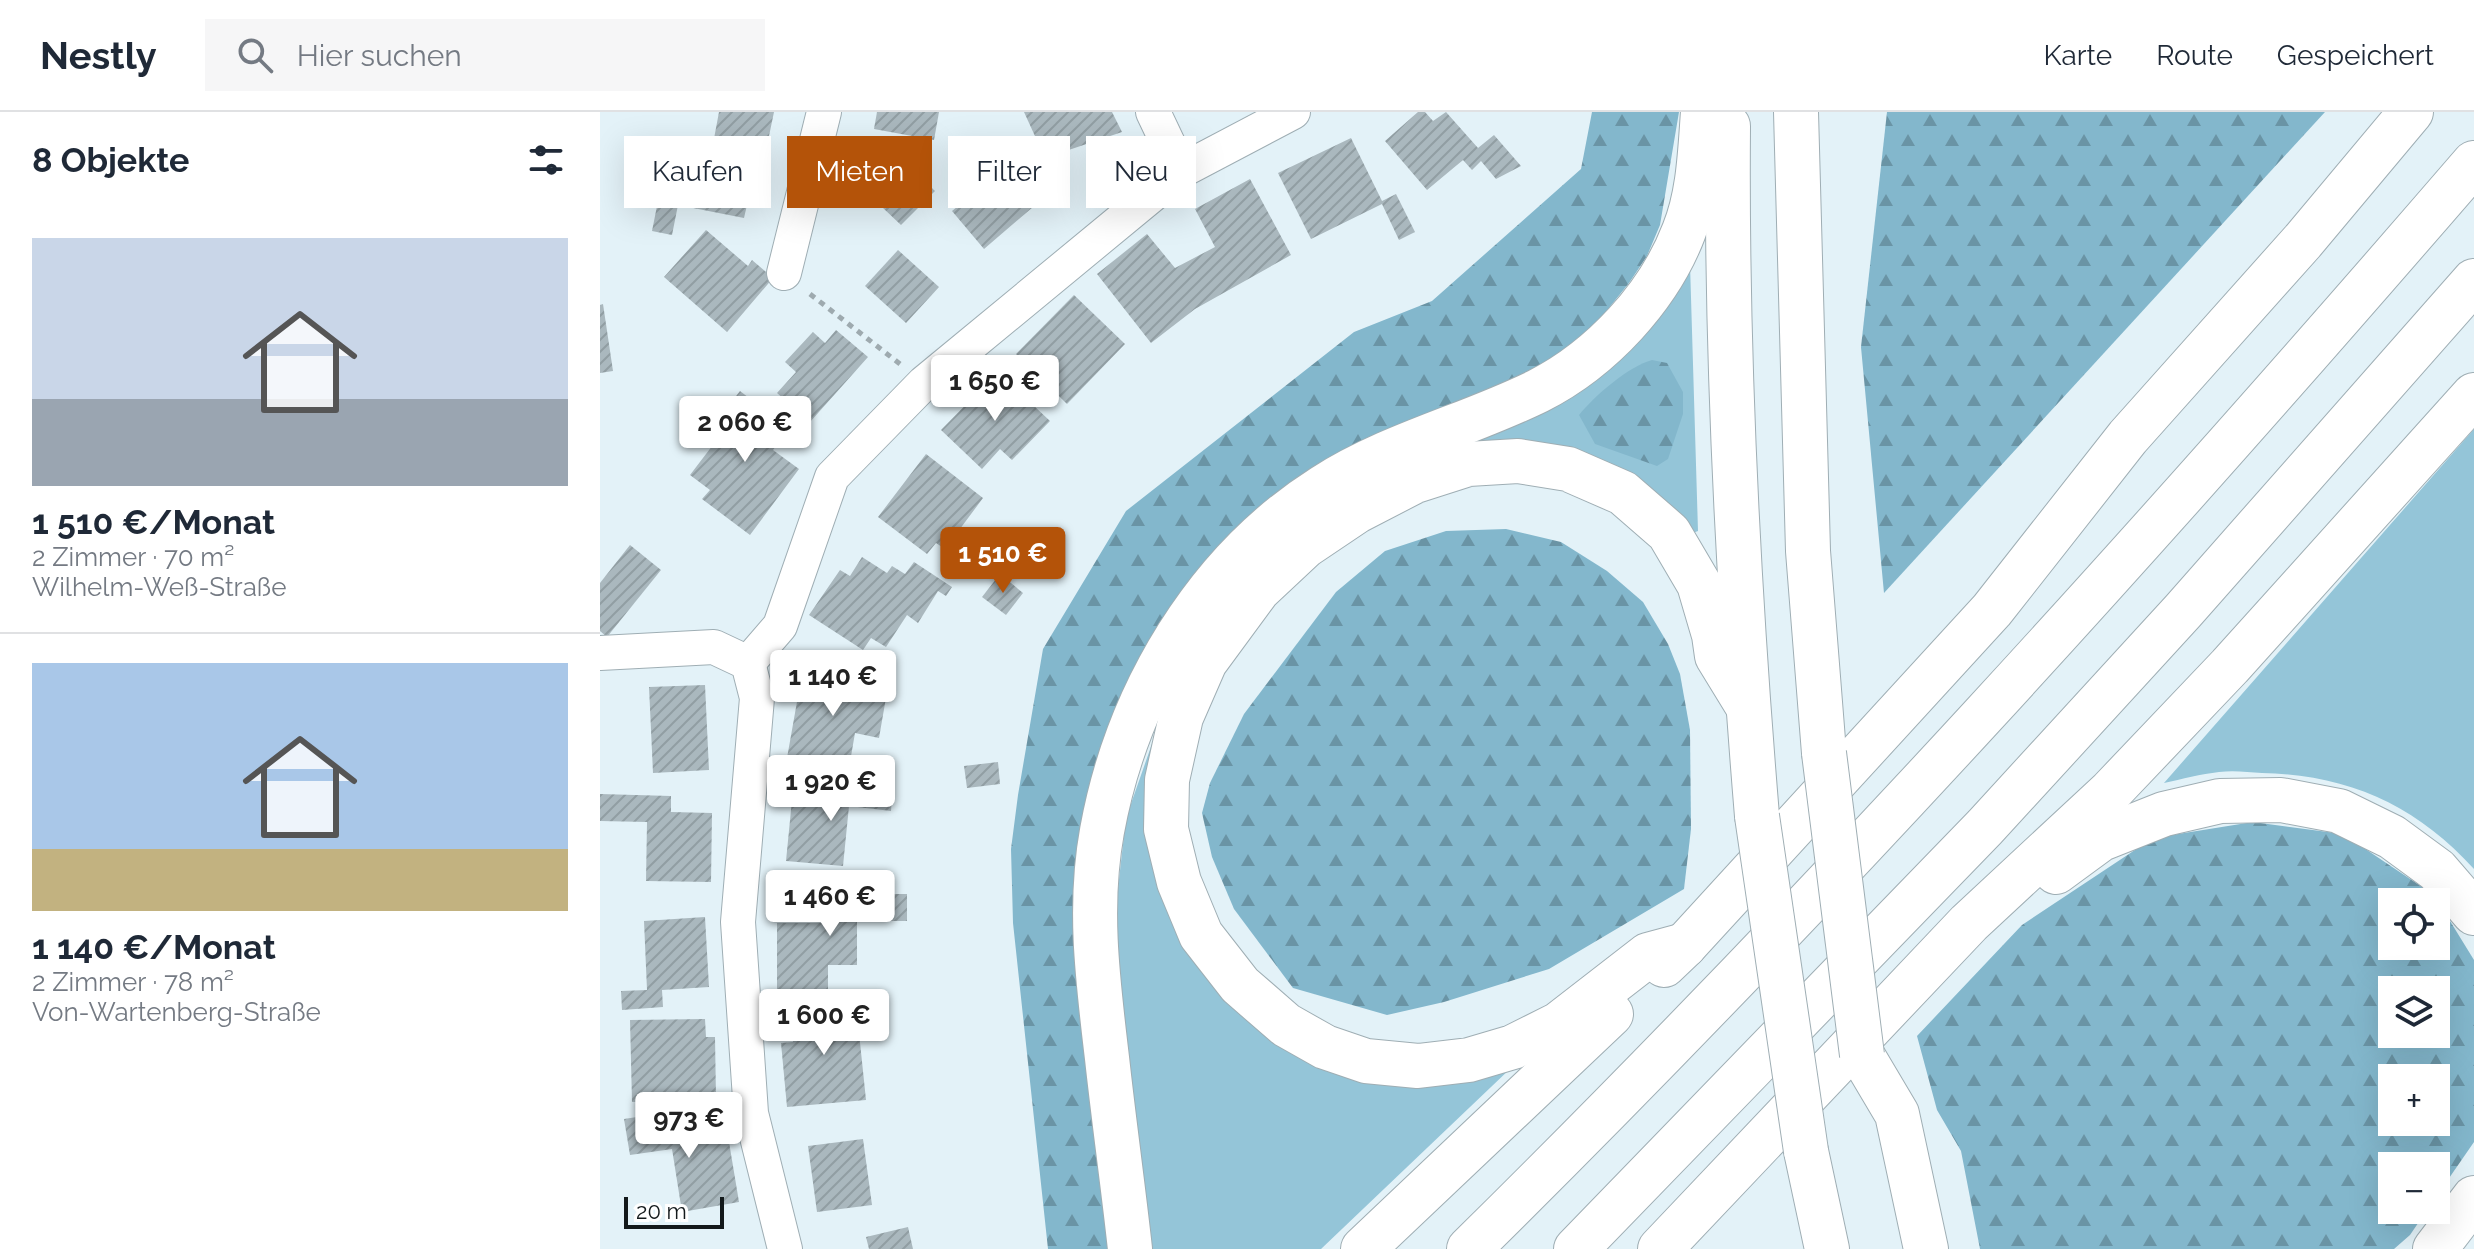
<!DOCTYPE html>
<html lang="de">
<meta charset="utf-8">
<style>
body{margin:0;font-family:Raleway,sans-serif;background:#f6f6f7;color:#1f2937;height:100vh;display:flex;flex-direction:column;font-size:30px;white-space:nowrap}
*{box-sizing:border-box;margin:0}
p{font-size:26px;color:#747a83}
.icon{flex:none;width:44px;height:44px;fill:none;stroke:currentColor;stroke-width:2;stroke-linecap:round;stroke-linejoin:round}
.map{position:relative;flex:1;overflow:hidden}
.details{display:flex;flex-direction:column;background:#fff;width:600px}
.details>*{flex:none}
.hud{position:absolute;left:24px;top:24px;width:760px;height:72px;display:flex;gap:16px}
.buttons{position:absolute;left:1778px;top:776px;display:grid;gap:16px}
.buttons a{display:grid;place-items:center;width:72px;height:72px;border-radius:0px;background:#fff;box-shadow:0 8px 32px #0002;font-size:40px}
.scale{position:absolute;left:24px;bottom:20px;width:100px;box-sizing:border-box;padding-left:8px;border:4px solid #13191b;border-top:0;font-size:22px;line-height:28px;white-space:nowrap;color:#13191b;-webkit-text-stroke:6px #fff;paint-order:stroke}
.price{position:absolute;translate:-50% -68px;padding:0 18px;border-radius:8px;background:#fff;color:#222;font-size:26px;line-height:52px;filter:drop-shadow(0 2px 4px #0008)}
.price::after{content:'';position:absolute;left:50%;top:48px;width:24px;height:18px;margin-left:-12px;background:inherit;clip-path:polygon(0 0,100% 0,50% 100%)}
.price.current{background:#b45309;color:#fff}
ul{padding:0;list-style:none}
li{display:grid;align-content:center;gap:16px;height:424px;padding:0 32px}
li+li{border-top:2px solid #e0e1e3}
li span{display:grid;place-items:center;height:248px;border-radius:0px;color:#555}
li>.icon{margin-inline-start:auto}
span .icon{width:144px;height:144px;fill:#fffc;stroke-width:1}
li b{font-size:34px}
h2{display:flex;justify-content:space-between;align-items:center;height:96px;padding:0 32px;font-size:34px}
.pill{padding:0 28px;border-radius:0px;background:#fff;box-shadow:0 8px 32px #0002;font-size:28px;line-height:72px}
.pill.current{background:#b45309;color:#fff}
header{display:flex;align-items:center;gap:48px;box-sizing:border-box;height:112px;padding:0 40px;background:#fff;border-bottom:2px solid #e0e1e3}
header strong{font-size:38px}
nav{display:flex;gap:44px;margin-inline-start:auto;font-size:28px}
.search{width:560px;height:72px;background:#f6f6f7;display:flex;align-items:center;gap:20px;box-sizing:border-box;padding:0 28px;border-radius:0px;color:#747a83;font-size:30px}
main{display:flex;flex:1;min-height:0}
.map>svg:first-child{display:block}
.green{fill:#94c5d8}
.forest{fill:url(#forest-firs);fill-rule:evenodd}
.building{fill:url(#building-hatch)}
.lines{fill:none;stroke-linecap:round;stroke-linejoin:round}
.street-casing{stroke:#9faeb4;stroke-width:36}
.highway-casing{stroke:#9faeb4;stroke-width:46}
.path{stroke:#9eaaaf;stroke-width:5;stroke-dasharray:6 6;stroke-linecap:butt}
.street{stroke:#fff;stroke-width:34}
.highway{stroke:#fff;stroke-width:44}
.highway-bridge-casing{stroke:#9faeb4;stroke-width:46;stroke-linecap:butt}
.highway-bridge{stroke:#fff;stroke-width:44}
</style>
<header>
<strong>Nestly</strong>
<div class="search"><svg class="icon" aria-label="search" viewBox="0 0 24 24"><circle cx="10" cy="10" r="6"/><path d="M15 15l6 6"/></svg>Hier suchen</div>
<nav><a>Karte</a><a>Route</a><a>Gespeichert</a></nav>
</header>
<main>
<section class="details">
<h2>8 Objekte<svg class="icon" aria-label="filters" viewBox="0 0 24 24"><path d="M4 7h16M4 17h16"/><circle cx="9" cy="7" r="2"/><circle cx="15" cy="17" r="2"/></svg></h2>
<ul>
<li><span style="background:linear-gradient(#c9d6e8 65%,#9aa5b1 0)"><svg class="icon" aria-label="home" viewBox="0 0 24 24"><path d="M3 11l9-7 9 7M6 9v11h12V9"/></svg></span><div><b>1 510 €/Monat</b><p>2 Zimmer · 70 m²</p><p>Wilhelm-Weß-Straße</p></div></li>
<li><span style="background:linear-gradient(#a9c7e8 75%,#c2b280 0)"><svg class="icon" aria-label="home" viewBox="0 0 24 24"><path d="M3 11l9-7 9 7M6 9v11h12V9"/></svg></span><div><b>1 140 €/Monat</b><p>2 Zimmer · 78 m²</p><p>Von-Wartenberg-Straße</p></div></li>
</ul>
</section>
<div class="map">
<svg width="1874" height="1137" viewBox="0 0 1874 1137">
<defs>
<pattern id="forest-firs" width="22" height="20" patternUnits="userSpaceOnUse" patternTransform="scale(2)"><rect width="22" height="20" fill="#83b7cc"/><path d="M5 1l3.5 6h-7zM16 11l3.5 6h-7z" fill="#6a94a5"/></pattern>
<pattern id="building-hatch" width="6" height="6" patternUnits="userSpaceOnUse" patternTransform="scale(2)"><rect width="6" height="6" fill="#aab8be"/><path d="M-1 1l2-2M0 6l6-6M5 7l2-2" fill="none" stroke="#919ea3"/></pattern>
</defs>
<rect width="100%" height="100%" fill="#e3f2f8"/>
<g class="green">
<path d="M1090,152L1098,419L1090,422C1078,408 1067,392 1053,380C996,335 945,324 874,330Z"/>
<path d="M1874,317V757C1816,693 1748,663 1662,661C1648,660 1633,658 1619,660C1601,662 1582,667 1564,671Z"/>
<polygon points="561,606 550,666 662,913 912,955 721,1137 548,1137 513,820 526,706"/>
</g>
<g class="forest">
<polygon points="992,0 1079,0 1060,113 1047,144 1029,171 1000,207 966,237 937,256 886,281 506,642 514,1137 448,1137 413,811 411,737 418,683 443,537 526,399 754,220 832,189 981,57"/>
<polygon points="1287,0 1725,0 1284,481 1261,235"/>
<path d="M1052,248L1067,251L1083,280V302L1068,347L1057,354L995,332L979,303C994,284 1029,254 1052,248Z"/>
<polygon points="906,417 961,430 1007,459 1043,490 1068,532 1080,562 1090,618 1091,717 1084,777 949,857 844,890 787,903 693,876 634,797 612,745 602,701 610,671 644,602 736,480 785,439 846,419"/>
<path d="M1653,710L1743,722L1834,783L1874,848V1030L1836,1085V1054H1792V1098H1827L1810,1123L1794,1137H1380L1361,1039L1337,998L1317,924L1422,813L1553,726ZM1792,790H1836V834H1792ZM1792,878H1836V922H1792ZM1792,966H1836V1010H1792Z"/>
</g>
<g class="building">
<polygon points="119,0 174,0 164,48 147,44 137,91 147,93 144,106 78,93 72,123 52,119 62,69 91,74 97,45 110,48"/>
<polygon points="277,0 339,0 334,28 274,17"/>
<polygon points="424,0 512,0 522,20 445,46"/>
<polygon points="818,0 825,0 833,9 846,0 878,36 894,23 921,54 896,67 881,49 872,58 863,48 827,78 785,29"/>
<polygon points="405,26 431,57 413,72 433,95 384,137 352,99 379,77 364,59"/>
<polygon points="751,26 782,89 796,82 815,120 799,128 782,92 711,127 678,61"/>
<polygon points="317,62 335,79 301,113 283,96"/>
<polygon points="650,67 691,143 595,197 551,231 497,162 547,122 575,156 615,135 595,97"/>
<polygon points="106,118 148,154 152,148 173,166 127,220 64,165"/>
<polygon points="298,138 339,175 306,211 265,174"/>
<polygon points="474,183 525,232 467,292 416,242"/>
<polygon points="3,192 13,259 0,261 0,193"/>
<polygon points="236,218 268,245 210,310 177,281 196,260 185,250 213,220 225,231"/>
<polygon points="398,260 450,309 412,348 400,337 382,357 341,318"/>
<polygon points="140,279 189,317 173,338 199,357 150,423 102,387 110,378 90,363 122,321 113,314"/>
<polygon points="326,342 383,386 345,437 336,431 327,442 278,405"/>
<polygon points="30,433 61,458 7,525 0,519 0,471"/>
<polygon points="262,445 287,461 292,454 305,462 314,450 352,475 346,484 338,479 318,511 307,503 286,535 271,526 263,538 209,503 240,458 250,464"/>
<polygon points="400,462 423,481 406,503 382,485"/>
<polygon points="203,556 251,564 250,573 287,580 279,626 255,621 249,656 187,646"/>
<polygon points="105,573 109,658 53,661 49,575"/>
<polygon points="398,650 400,672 367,676 364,654"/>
<polygon points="245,668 293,673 291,699 249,694 243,754 186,749 192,688 242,693"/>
<polygon points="0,682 71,684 71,700 112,701 111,770 46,769 47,710 0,709"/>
<polygon points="222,782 307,782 307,809 257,809 257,853 228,853 228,877 177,878 177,811 222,811"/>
<polygon points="105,805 109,875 62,878 63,895 22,898 21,879 47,878 44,809"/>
<polygon points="256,892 266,988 187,995 181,931 193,930 190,898"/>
<polygon points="105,907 106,925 115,925 116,986 102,986 102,995 62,995 62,989 32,990 30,908"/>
<polygon points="69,1000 73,1027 127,1018 139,1090 82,1100 72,1037 30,1043 24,1007"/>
<polygon points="263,1027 272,1093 217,1100 208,1034"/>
<polygon points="308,1115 313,1137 269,1137 266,1125"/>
</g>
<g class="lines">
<defs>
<g id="street">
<polyline points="553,0 581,59"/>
<polyline points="184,161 224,0"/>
<polyline points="0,541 114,535 148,551 157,586 138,810 151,1001 185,1137"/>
<polyline points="148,551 180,514 232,365 324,271 581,59 693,0"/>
</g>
<g id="highway">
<polyline points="1196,0 1208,439 1224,641"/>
<path d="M1128,14C1126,244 1138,475 1157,704"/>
<polyline points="1456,760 1501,727 1564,702 1620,689 1681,688 1739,699 1792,725 1837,758 1874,801"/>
<polyline points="1085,833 1048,843 959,912 913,935 869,948 818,954 766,949 725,935 686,913 640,873 601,823 579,770 566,717 567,668 581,605 605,550 658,478 705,434 757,399 815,369 868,352 918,349 968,357 1023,381 1069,421 1099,472 1114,523 1117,544 1147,593"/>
<polyline points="1064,853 1085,833 1392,498 1528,325 1703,129 1811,0"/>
<polyline points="1262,943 1297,1002 1326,1137"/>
<polyline points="1206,1039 1227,1137"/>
<path d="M530,1137C523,1073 514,1010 507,946C498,870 488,795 502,719C527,582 605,450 723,375C790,332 867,314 938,279C1001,247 1059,185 1084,119C1099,82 1100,40 1103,0"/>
<polyline points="763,1137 1011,902"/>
<path d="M869,1137C1220,791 1552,424 1874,51"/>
<polyline points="976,1137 1385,715 1583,499 1874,169"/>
<polyline points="1060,1137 1369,811 1511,679 1630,554 1874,283"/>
<polyline points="1835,1137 1874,1086"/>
</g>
</defs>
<use href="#street" class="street-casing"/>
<use href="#highway" class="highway-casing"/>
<polyline class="path" points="210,182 300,252"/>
<use href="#street" class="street"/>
<use href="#highway" class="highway"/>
<defs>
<g id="highway-bridge">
<polyline points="1224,641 1262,943"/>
<polyline points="1157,704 1206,1039"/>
</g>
</defs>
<use href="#highway-bridge" class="highway-bridge-casing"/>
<use href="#highway-bridge" class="highway-bridge"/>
</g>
</svg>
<div class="buttons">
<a><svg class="icon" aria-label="locate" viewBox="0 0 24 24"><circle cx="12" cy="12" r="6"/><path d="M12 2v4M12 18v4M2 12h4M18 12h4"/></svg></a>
<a><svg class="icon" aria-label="layers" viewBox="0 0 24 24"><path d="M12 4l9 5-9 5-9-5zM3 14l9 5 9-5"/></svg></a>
<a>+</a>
<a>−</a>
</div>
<div class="scale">20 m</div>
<b class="price" style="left:395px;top:311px">1 650 €</b>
<b class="price" style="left:145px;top:352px">2 060 €</b>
<b class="price current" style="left:403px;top:483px">1 510 €</b>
<b class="price" style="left:233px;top:606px">1 140 €</b>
<b class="price" style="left:231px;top:711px">1 920 €</b>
<b class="price" style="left:230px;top:826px">1 460 €</b>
<b class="price" style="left:224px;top:945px">1 600 €</b>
<b class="price" style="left:89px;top:1048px">973 €</b>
<div class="hud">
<a class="pill">Kaufen</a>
<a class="pill current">Mieten</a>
<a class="pill">Filter</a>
<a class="pill">Neu</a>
</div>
</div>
</main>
